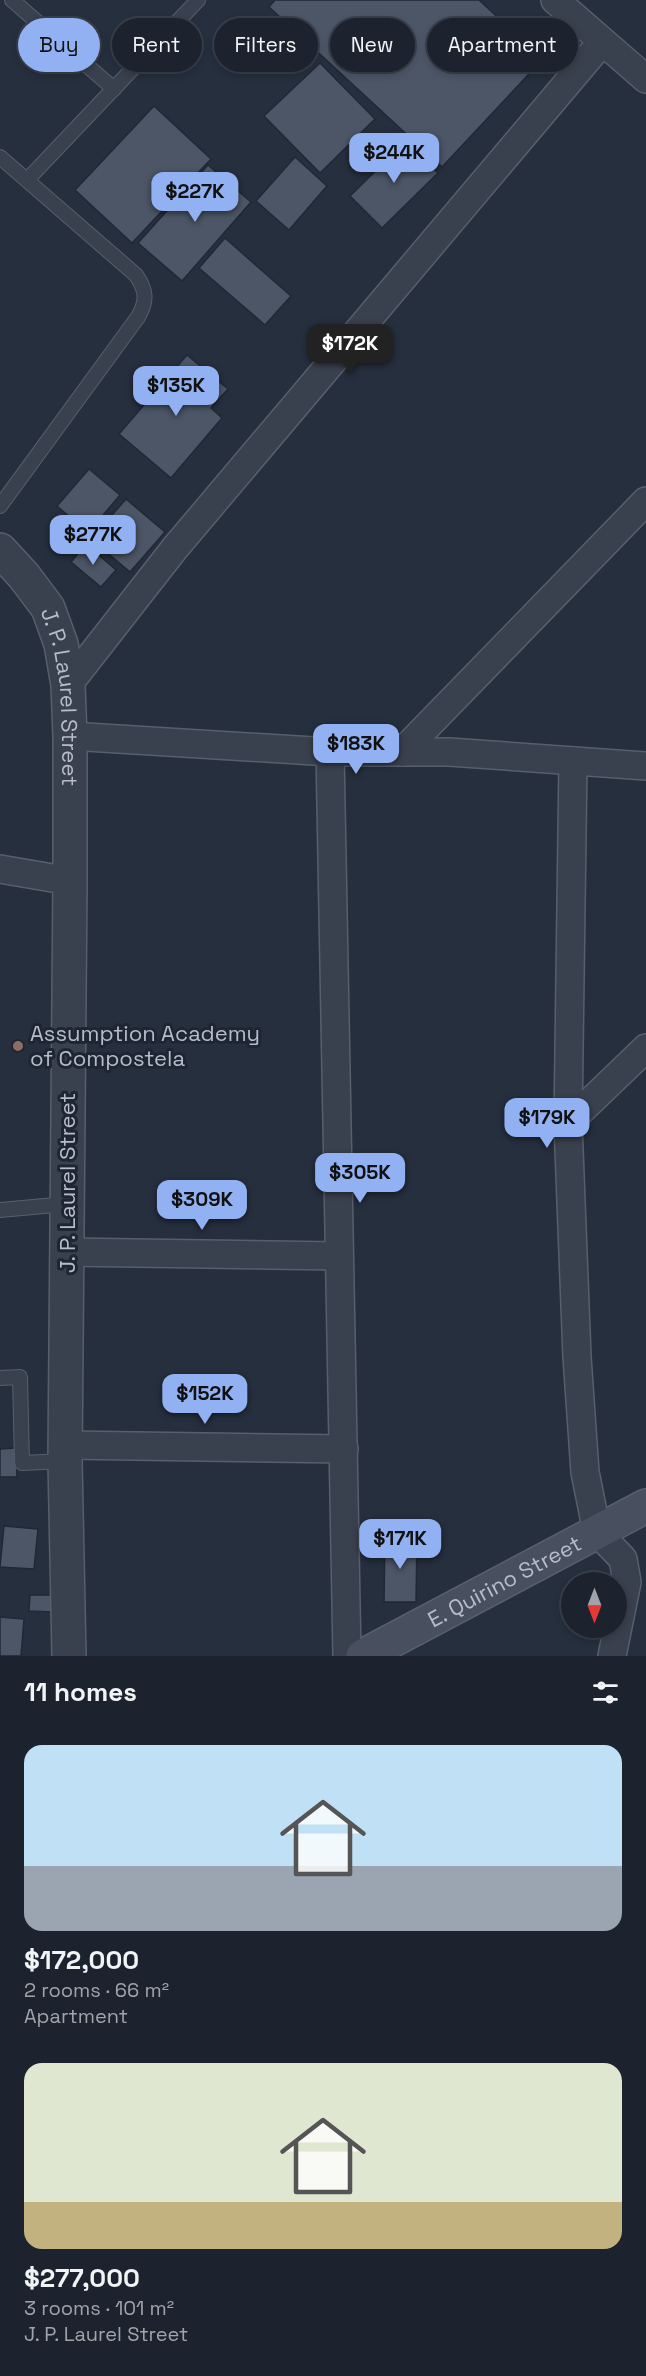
<!DOCTYPE html>
<meta charset="utf-8">
<style>
body{margin:0;font-family:"Space Grotesk",sans-serif;background:#252b36;color:#f1f3f6;height:100vh;display:flex;flex-direction:column;font-size:22px;white-space:nowrap}
*{box-sizing:border-box;margin:0}
p{font-size:20px;color:#a0a4aa}
.icon{flex:none;width:33px;height:33px;fill:none;stroke:currentColor;stroke-width:2;stroke-linecap:round;stroke-linejoin:round}
.map{position:relative;height:1656px;overflow:hidden}
.drawer{display:flex;flex-direction:column;background:#1c232e;flex:1}
.drawer>*{flex:none}
.guide{position:absolute;left:18px;top:18px;width:610px;height:54px;display:flex;gap:12px}
.needle{width:39px;rotate:180deg}
.controls{position:absolute;left:561px;top:1572px;display:grid;gap:12px}
.controls a{display:grid;place-items:center;width:66px;height:66px;border-radius:50%;background:#1c232e;box-shadow:0 3px 9px #0003,0 0 0 2px #3a404a;font-size:30px}
.price{position:absolute;translate:-50% -51px;padding:0 14px;border-radius:12px;background:#92b1f2;color:#111;font-size:20px;line-height:39px;filter:drop-shadow(0 2px 3px #0008)}
.price::after{content:'';position:absolute;left:50%;top:36px;width:18px;height:14px;margin-left:-9px;background:inherit;clip-path:polygon(0 0,100% 0,50% 100%)}
.price.on{background:#222;color:#fff}
ul{padding:0;list-style:none}
li{display:grid;align-content:center;gap:12px;height:318px;padding:0 24px}
li span{display:grid;place-items:center;height:186px;border-radius:18px;color:#555}
li>.icon{margin-inline-start:auto}
span .icon{width:108px;height:108px;fill:#fffc;stroke-width:1}
li b{font-size:26px}
h2{display:flex;justify-content:space-between;align-items:center;height:72px;padding:0 24px;font-size:26px}
.tag{padding:0 21px;border-radius:27px;background:#1c232e;box-shadow:0 3px 9px #0003,0 0 0 2px #3a404a;font-size:21px;line-height:54px}
.tag.on{background:#92b1f2;color:#111}
.map>svg:first-child{display:block}
.building{fill:#4c5666;stroke:#212835;stroke-width:1.5}
.lines{fill:none;stroke-linecap:round;stroke-linejoin:round}
.service-casing{stroke:#585f6c;stroke-width:16}
.minor-casing{stroke:#585f6c;stroke-width:30}
.tertiary-casing{stroke:#585f6c;stroke-width:36}
.secondary-casing{stroke:#585f6c;stroke-width:36}
.service{stroke:#3a414e;stroke-width:14}
.minor{stroke:#3a414e;stroke-width:27}
.tertiary{stroke:#3a414e;stroke-width:33}
.secondary{stroke:#485060;stroke-width:33}
.education-dot{fill:#8d6e63;stroke:#1f2633;stroke-width:2}
.labels{text-anchor:middle;stroke-width:6;stroke-linejoin:round;paint-order:stroke}
.street-label{font-size:22px;fill:#b6bcc9;stroke:#1f2633}
.poi-label{font-size:22px;fill:#b6bcc9;stroke:#1f2633;text-anchor:start}
</style>
<div class="map">
<svg width="646" height="1656" viewBox="0 0 646 1656">
<rect width="100%" height="100%" fill="#262f3e"/>
<g class="building">
<polygon points="275,0 479,0 543,59 442,167 269,7"/>
<polygon points="320,63 375,119 320,173 264,116"/>
<polygon points="154,106 211,159 132,243 75,190"/>
<polygon points="406,141 438,173 382,228 350,196"/>
<polygon points="295,157 327,186 289,230 256,201"/>
<polygon points="208,165 251,202 182,281 138,243"/>
<polygon points="225,238 291,296 265,325 199,268"/>
<polygon points="187,355 228,389 211,408 222,418 171,478 119,434"/>
<polygon points="89,469 120,495 88,533 57,506"/>
<polygon points="126,499 165,532 130,572 91,539"/>
<polygon points="86,544 116,570 101,587 71,562"/>
<polygon points="16,1448 17,1477 0,1477 0,1449"/>
<polygon points="4,1526 38,1529 34,1569 0,1567"/>
<polygon points="385,1537 417,1537 416,1602 384,1602"/>
<polygon points="30,1595 52,1595 52,1612 29,1611"/>
<polygon points="0,1617 24,1619 21,1656 0,1656"/>
</g>
<g class="lines">
<defs>
<g id="service">
<polyline points="12,0 114,89"/>
<path d="M0,157L136,275C146,290 148,300 138,317L0,506"/>
<polyline points="27,180 198,0"/>
<polyline points="0,1210 66,1204"/>
<polyline points="0,1378 20,1377 22,1463 65,1461"/>
</g>
<g id="minor">
<polyline points="555,0 646,79"/>
<polyline points="68,685 175,548 602,42"/>
<polyline points="70,736 330,752 449,752 646,766"/>
<polyline points="330,752 347,1656"/>
<polyline points="402,752 646,501"/>
<polyline points="573,761 568,1123 577,1357 585,1472 597,1532 623,1559 627,1582 612,1656"/>
<polyline points="0,869 70,881"/>
<polyline points="568,1123 646,1048"/>
<polyline points="66,1252 338,1256"/>
<polyline points="65,1445 344,1449"/>
</g>
<g id="tertiary">
<path id="s1" d="M0,550L24,576L48,608L61,644L68,685L70,736V881L65,1461L69,1656"/>
</g>
<g id="secondary">
<path id="s2" d="M363,1656L646,1506"/>
</g>
</defs>
<use href="#service" class="service-casing"/>
<use href="#minor" class="minor-casing"/>
<use href="#tertiary" class="tertiary-casing"/>
<use href="#secondary" class="secondary-casing"/>
<use href="#service" class="service"/>
<use href="#minor" class="minor"/>
<use href="#tertiary" class="tertiary"/>
<use href="#secondary" class="secondary"/>
</g>
<circle class="education-dot" cx="18" cy="1046" r="6"/>
<g class="labels">
<g class="street-label">
<text dy="8" stroke="none"><textPath href="#s1" startOffset="166">J. P. Laurel Street</textPath></text>
<text transform="translate(67 1183) rotate(-90)" y="8">J. P. Laurel Street</text>
<text dy="8" stroke="none"><textPath href="#s2" startOffset="160">E. Quirino Street</textPath></text>
</g>
<g class="poi-label">
<text x="30" y="1041">Assumption Academy<tspan x="30" dy="25">of Compostela</tspan></text>
</g>
</g>
</svg>
<div class="controls">
<a><svg class="needle" viewBox="-14 -14 28 28"><path d="M0-13l5 13h-10z" fill="#e53935"/><path d="M0 13l5-13h-10z" fill="#a0a4aa"/></svg></a>
</div>
<b class="price" style="left:394px;top:184px">$244K</b>
<b class="price" style="left:195px;top:223px">$227K</b>
<b class="price on" style="left:350px;top:375px">$172K</b>
<b class="price" style="left:176px;top:417px">$135K</b>
<b class="price" style="left:93px;top:566px">$277K</b>
<b class="price" style="left:356px;top:775px">$183K</b>
<b class="price" style="left:547px;top:1149px">$179K</b>
<b class="price" style="left:360px;top:1204px">$305K</b>
<b class="price" style="left:202px;top:1231px">$309K</b>
<b class="price" style="left:205px;top:1425px">$152K</b>
<b class="price" style="left:400px;top:1570px">$171K</b>
<div class="guide">
<a class="tag on">Buy</a>
<a class="tag">Rent</a>
<a class="tag">Filters</a>
<a class="tag">New</a>
<a class="tag">Apartment</a>
</div>
</div>
<section class="drawer">
<h2>11 homes<svg class="icon" aria-label="filters" viewBox="0 0 24 24"><path d="M4 7h16M4 17h16"/><circle cx="9" cy="7" r="2"/><circle cx="15" cy="17" r="2"/></svg></h2>
<ul>
<li><span style="background:linear-gradient(#bfe0f5 65%,#9aa5b1 0)"><svg class="icon" aria-label="home" viewBox="0 0 24 24"><path d="M3 11l9-7 9 7M6 9v11h12V9"/></svg></span><div><b>$172,000</b><p>2 rooms · 66 m²</p><p>Apartment</p></div></li>
<li><span style="background:linear-gradient(#dfe7d0 75%,#c2b280 0)"><svg class="icon" aria-label="home" viewBox="0 0 24 24"><path d="M3 11l9-7 9 7M6 9v11h12V9"/></svg></span><div><b>$277,000</b><p>3 rooms · 101 m²</p><p>J. P. Laurel Street</p></div></li>
</ul>
</section>
